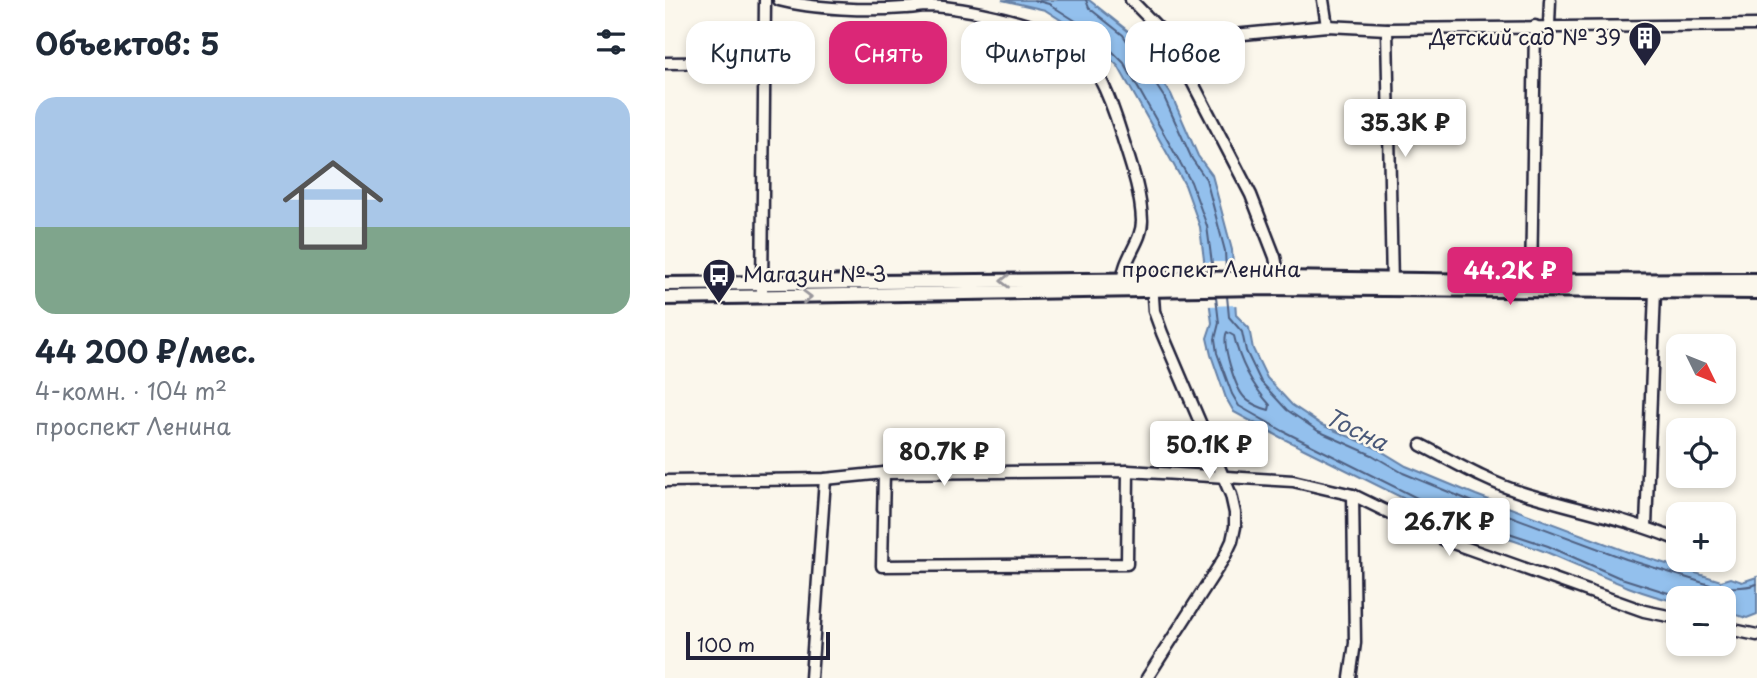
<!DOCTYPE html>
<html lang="ru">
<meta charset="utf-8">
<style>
body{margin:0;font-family:"Playpen Sans",sans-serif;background:#f6f6f7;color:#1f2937;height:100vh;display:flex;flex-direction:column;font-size:26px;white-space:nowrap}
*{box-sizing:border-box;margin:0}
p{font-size:23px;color:#747a83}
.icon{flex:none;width:38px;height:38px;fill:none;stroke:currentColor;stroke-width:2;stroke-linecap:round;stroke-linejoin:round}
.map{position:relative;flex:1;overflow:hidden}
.side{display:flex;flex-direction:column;background:#fff;width:665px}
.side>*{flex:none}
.guide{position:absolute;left:21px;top:21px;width:665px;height:63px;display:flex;gap:14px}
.needle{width:46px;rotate:133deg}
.fabs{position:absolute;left:1001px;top:334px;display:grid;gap:14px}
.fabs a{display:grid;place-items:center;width:70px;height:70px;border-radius:14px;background:#fff;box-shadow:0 4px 10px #0003;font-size:35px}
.scale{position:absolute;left:21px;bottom:18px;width:144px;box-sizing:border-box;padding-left:7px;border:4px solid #22223b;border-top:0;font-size:19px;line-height:24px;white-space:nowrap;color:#22223b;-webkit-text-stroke:5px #fbf7ec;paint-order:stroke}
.price{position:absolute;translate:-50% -60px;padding:0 16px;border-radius:7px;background:#fff;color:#222;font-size:23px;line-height:46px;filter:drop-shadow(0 2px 4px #0008)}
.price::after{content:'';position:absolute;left:50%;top:42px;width:21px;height:16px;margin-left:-10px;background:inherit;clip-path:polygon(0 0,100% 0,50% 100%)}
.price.current{background:#db2777;color:#fff}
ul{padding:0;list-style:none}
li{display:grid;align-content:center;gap:14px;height:371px;padding:0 35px}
li span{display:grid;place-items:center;height:217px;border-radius:21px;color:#555}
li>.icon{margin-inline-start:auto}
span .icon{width:126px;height:126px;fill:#fffc;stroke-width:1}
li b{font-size:30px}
h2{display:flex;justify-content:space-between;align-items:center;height:84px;padding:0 35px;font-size:30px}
.tag{padding:0 24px;border-radius:21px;background:#fff;box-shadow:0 4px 10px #0003;font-size:24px;line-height:63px}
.tag.current{background:#db2777;color:#fff}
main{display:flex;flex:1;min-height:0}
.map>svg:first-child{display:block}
.water{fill:#93c0ed;stroke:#6681a6;stroke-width:2}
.pier{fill:#fbf7ec}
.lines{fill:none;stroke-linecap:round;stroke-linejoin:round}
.shore{stroke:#4f6182;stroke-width:2}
.minor-casing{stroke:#22223b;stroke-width:15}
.major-casing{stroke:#22223b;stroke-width:18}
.minor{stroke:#fbf7ec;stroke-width:10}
.major{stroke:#fbf7ec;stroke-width:12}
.oneway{stroke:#99979c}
.labels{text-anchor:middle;stroke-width:5;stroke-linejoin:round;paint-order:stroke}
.poi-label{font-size:21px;fill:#22223b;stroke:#fbf7ec;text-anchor:end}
.street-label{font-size:21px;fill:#22223b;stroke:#fbf7ec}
.water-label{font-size:23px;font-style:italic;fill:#4a5979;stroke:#fbf7ec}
</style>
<main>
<section class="side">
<h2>Объектов: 5<svg class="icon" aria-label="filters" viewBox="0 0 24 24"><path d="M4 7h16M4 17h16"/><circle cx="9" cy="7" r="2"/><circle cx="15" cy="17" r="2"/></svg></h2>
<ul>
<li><span style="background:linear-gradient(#a9c7e8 60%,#7fa58c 0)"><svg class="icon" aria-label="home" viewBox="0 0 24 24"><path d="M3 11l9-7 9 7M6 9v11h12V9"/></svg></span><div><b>44 200 ₽/мес.</b><p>4-комн. · 104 m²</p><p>проспект Ленина</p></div></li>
</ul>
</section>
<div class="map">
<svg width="1092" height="678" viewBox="0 0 1092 678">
<rect width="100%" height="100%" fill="#fbf7ec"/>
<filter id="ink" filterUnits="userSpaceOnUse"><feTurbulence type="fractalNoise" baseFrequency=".0143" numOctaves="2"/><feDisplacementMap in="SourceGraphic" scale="14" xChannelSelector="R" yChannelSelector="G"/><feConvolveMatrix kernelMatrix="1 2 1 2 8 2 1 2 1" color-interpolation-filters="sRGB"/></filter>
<g filter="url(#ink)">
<path class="water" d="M337,0H424L463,31L506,94L533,156L547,175L567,250L571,315L584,328L588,349L602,378L627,405L657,425L711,448L741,466L811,495L963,552L1056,581L1066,578L1077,582L1092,577V614L1082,618L1059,612V598H1013V602C966,592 925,570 881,552C852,541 822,532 792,525L615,437L569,412L561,398L546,355L542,338L547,323L537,244L535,227L520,185L453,66L424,38L380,10Z"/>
<polygon class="pier" points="536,262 571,262 573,305 542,306"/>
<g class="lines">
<g class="shore">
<polyline points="369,0 384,4 428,32 459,63 526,182 542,226 548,271"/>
<polyline points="421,0 424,8 458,35 499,97 527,159 541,179 560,251 561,271"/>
<path d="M562,296L564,317L577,332L581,351L596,382L622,410L653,431L707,455L738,473L808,502L961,559L1055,588C1069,586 1078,589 1092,584"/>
<polyline points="551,297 554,323 550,339 552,353 567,394 574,406 618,431 794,519 820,525 883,546 953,577 1019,598"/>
<path d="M562,332L569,336C575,363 586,384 605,405L604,410C596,408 584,403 579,397C570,387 556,343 562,332Z"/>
</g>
<defs>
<g id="minor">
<path d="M114,0C148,9 205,11 240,8C247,8 255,6 262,6C299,7 379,24 409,46C433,62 448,107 456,133C465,162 476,191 477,221C477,242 458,258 458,280"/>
<polyline points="466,0 506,41 586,195 610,257 614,278"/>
<polyline points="658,0 662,26"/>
<polyline points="884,25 885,0"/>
<polyline points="722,29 727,286"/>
<polyline points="506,41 662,26 722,29 1092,25"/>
<polyline points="0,63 99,62"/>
<polyline points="866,286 870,26"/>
<polyline points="97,290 100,0"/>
<path d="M756,445C789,462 822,482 858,493C910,509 963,519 1013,540"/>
<polyline points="219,473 217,566 462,564 463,471"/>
<polyline points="0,481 160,479 219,473 463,471 628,481 688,495 782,541 979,611 1013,618"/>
<polyline points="981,527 990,291"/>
<polyline points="1059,628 1092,635"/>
<polyline points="146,678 160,479"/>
<polyline points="482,678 559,558 567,541 570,527 570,513 566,495 497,333 489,311 487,283"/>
<polyline points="685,678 690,643 688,495"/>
</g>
<g id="major">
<polyline points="0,284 614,278 826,281 1092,280"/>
<polyline points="0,298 598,288 1092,292"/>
</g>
</defs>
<use href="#minor" class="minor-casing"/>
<use href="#major" class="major-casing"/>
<use href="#minor" class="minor"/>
<use href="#major" class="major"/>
</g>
<defs><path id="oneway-chevron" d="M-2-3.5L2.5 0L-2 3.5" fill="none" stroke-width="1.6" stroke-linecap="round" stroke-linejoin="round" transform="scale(1.75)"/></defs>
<g class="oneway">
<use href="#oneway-chevron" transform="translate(340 281) rotate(180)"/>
<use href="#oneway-chevron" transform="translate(142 297) rotate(-1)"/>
</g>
</g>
<defs>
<symbol id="building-pin" viewBox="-11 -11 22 30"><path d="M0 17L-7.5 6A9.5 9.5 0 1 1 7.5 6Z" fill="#22223b" stroke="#fbf7ec"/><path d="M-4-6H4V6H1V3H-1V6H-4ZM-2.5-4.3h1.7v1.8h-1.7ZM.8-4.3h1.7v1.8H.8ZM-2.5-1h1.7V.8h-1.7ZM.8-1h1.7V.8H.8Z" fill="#fff"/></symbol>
<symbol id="bus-pin" viewBox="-11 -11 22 30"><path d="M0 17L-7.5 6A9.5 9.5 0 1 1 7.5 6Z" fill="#22223b" stroke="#fbf7ec"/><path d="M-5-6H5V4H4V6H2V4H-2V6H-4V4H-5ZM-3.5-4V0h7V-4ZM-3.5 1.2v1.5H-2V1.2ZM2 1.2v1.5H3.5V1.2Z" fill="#fff"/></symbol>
</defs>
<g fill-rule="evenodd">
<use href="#building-pin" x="961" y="19" width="38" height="52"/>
<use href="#bus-pin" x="35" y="256" width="38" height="52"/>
</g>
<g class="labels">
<g class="poi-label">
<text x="956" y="45">Детский сад № 39</text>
<text x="78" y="282" text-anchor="start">Магазин № 3</text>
</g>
<g class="street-label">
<text x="546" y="277">проспект Ленина</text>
</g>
<g class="water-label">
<text transform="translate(691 430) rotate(26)" y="8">Тосна</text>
</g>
</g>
</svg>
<div class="fabs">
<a><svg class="needle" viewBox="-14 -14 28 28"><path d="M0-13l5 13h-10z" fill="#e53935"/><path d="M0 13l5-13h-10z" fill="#747a83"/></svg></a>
<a><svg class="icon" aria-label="locate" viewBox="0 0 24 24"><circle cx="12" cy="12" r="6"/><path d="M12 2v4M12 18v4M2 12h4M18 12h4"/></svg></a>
<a>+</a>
<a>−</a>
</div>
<div class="scale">100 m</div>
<b class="price" style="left:740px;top:159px">35.3K ₽</b>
<b class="price current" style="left:845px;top:307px">44.2K ₽</b>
<b class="price" style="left:544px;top:481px">50.1K ₽</b>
<b class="price" style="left:279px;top:488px">80.7K ₽</b>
<b class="price" style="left:784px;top:558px">26.7K ₽</b>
<div class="guide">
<a class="tag">Купить</a>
<a class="tag current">Снять</a>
<a class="tag">Фильтры</a>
<a class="tag">Новое</a>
</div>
</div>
</main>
